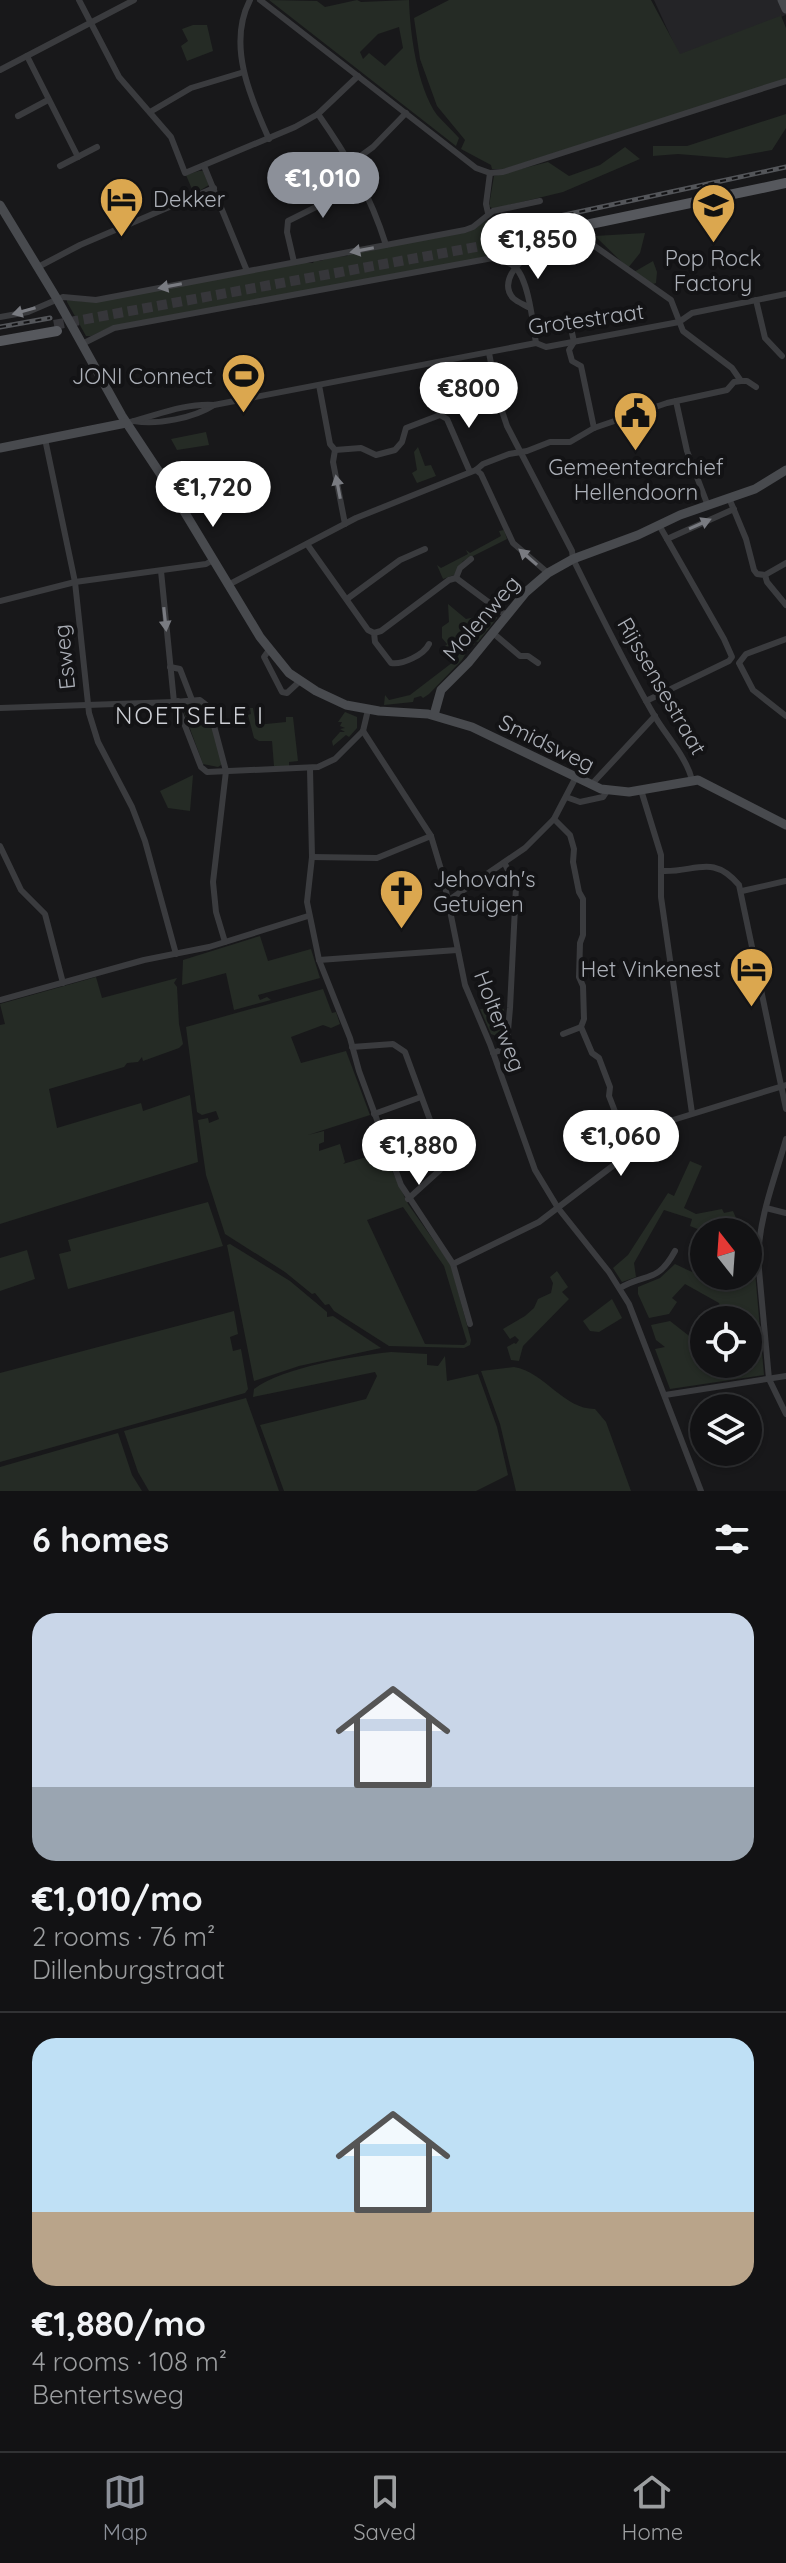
<!DOCTYPE html>
<meta charset="utf-8">
<style>
body{margin:0;font-family:Quicksand,sans-serif;background:#1b1b1d;color:#f1f3f6;height:100vh;display:flex;flex-direction:column;font-size:30px;white-space:nowrap}
*{box-sizing:border-box;margin:0}
p{font-size:26px;color:#9c9ea0}
.icon{flex:none;width:44px;height:44px;fill:none;stroke:currentColor;stroke-width:2;stroke-linecap:round;stroke-linejoin:round}
.map{position:relative;height:1491px;overflow:hidden}
.sheet{display:flex;flex-direction:column;background:#121214;flex:1}
.sheet>*{flex:none}
.needle{width:52px;rotate:343deg}
.fabs{position:absolute;left:690px;top:1218px;display:grid;gap:16px}
.fabs a{display:grid;place-items:center;width:72px;height:72px;border-radius:50%;background:#121214;box-shadow:0 2px 6px #0004,0 0 0 2px #313234;font-size:40px}
.price{position:absolute;translate:-50% -68px;padding:0 18px;border-radius:28px;background:#fff;color:#222;font-size:26px;line-height:52px;filter:drop-shadow(0 2px 4px #0008)}
.price::after{content:'';position:absolute;left:50%;top:48px;width:24px;height:18px;margin-left:-12px;background:inherit;clip-path:polygon(0 0,100% 0,50% 100%)}
.price.current{background:#8c9099;color:#fff}
ul{padding:0;list-style:none}
li{display:grid;align-content:center;gap:16px;height:424px;padding:0 32px}
li+li{border-top:2px solid #313234}
li span{display:grid;place-items:center;height:248px;border-radius:24px;color:#555}
li>.icon{margin-inline-start:auto}
span .icon{width:144px;height:144px;fill:#fffc;stroke-width:1}
li b{font-size:34px}
h2{display:flex;justify-content:space-between;align-items:center;height:96px;padding:0 32px;font-size:34px}
.tabs{display:flex;justify-content:space-around;align-items:center;height:112px;border-top:2px solid #313234;background:#121214;font-size:22px;color:#9c9ea0}
.tabs a{display:grid;justify-items:center;gap:4px}
.tabs .current{color:#8c9099}
.map>svg:first-child{display:block}
.built{fill:#242427}
.green{fill:#252b25;fill-rule:evenodd}
.lines{fill:none;stroke-linecap:round;stroke-linejoin:round}
.primary-tunnel{stroke:#36363a;stroke-width:10;stroke-dasharray:10 5;stroke-linecap:butt}
.street{stroke:#3a3b3e;stroke-width:6}
.secondary{stroke:#484a4e;stroke-width:9}
.primary{stroke:#56585d;stroke-width:10}
.rail-casing{stroke:#535559;stroke-width:5}
.rail{stroke:#131315;stroke-width:2;stroke-dasharray:6;stroke-linecap:butt}
.oneway{fill:#797b81}
.labels{text-anchor:middle;stroke-width:8;stroke-linejoin:round;paint-order:stroke}
.poi-label{font-size:22px;fill:#acb0b8;stroke:#131315;text-anchor:start}
.street-label{font-size:22px;fill:#acb0b8;stroke:#131315}
.neighbourhood-label{font-size:24px;letter-spacing:2px;fill:#cdcfd5;stroke:#131315}
</style>
<div class="map">
<svg width="786" height="1491" viewBox="0 0 786 1491">
<rect width="100%" height="100%" fill="#18181a"/>
<polygon class="built" points="654,0 786,0 786,15 679,55"/>
<g class="green">
<path d="M269,0L317,1L325,7L357,0L361,2L409,0C410,33 417,87 437,115C444,123 452,130 459,138L456,146ZM399,27L403,48L385,66L369,53L363,59L360,52L378,34Z"/>
<polygon points="449,0 651,0 680,54 780,16 780,13 786,28 786,79 504,169 492,169 491,165 461,149 465,140 437,106 420,59 414,18"/>
<polygon points="193,25 207,25 213,51 187,61 181,46 188,41 182,29"/>
<polygon points="786,114 786,128 772,150 727,158 678,154 653,156 653,146 687,146"/>
<polygon points="625,147 640,159 563,192 493,209 489,206 494,176 548,162 569,176 600,165"/>
<polygon points="199,171 203,171 209,185 194,194 186,175"/>
<polygon points="487,220 507,259 498,255 113,326 91,336 86,336 67,302 67,300 90,302 300,263 313,263 315,260 320,261 332,257 347,256 349,254 468,232"/>
<polygon points="645,233 640,253 628,268 595,236"/>
<polygon points="653,261 657,272 656,283 653,284 634,272"/>
<polygon points="206,432 209,445 177,450 171,439"/>
<polygon points="418,447 425,466 431,465 436,476 417,483 412,473 417,470 414,452"/>
<polygon points="504,530 507,539 463,561 454,575 443,579 437,565 441,568 468,554 466,550 470,553 501,536 499,531"/>
<polygon points="448,604 466,619 475,617 482,622 492,610 497,618 478,642 468,638 475,644 469,648 462,660 429,694 423,698 421,696 414,698 413,702 384,705 385,695 389,700 410,695 457,659 458,655 445,646 450,642 447,644 442,638 442,627 449,622"/>
<polygon points="184,703 199,703 209,709 222,761 221,765 218,767 203,764 182,707"/>
<polygon points="250,708 253,708 256,725 286,722 286,717 293,717 298,761 289,762 289,766 274,766 272,741 259,741 254,738 248,715 251,714"/>
<polygon points="345,712 357,717 357,728 349,737 346,735 333,746 332,741 340,732 345,732 340,729 345,728 340,726 342,722 338,722"/>
<polygon points="193,775 190,811 168,808 160,791"/>
<polygon points="260,936 268,961 311,949 320,978 258,995 260,1000 267,997 271,1000 234,1010 226,973 182,985 183,960"/>
<polygon points="96,977 102,998 177,978 174,983 177,987 179,1024 183,1044 179,1048 143,1061 142,1057 138,1062 127,1063 124,1067 49,1089 57,1128 141,1103 143,1111 190,1095 198,1162 0,1224 0,1025 5,1024 0,1004"/>
<path d="M323,989L332,1013L336,1012L340,1024L331,1028L323,1025L291,1037L301,1063L346,1051L370,1115L308,1135L324,1131V1142L319,1144V1151L340,1144L345,1162L343,1164L383,1152L408,1204L451,1265L471,1340L470,1345L464,1348L389,1346L334,1311L329,1304L325,1305L315,1293L312,1294L285,1272L225,1234L206,1175L198,1120L208,1118L209,1123L219,1119L216,1111L202,1115L197,1112L186,1027ZM403,1207L444,1266L467,1342L464,1345L425,1344L367,1220Z"/>
<polygon points="480,1009 504,1009 503,1034 496,1036 491,1034"/>
<polygon points="690,1161 702,1166 684,1208 696,1214 722,1209 724,1213 733,1211 742,1232 705,1232 690,1226 692,1219 664,1210 634,1263 636,1277 622,1282 613,1268 628,1255 668,1193 674,1196"/>
<polygon points="208,1202 223,1246 68,1289 59,1254 71,1251 68,1240"/>
<polygon points="230,1244 290,1281 327,1312 327,1317 333,1316 381,1348 299,1366 254,1381 227,1245"/>
<polygon points="704,1248 704,1276 748,1276 748,1248 753,1249 764,1375 670,1389 655,1349 665,1347 656,1340 651,1325 670,1321 693,1339 704,1339 704,1364 748,1364 748,1320 724,1320 719,1303 685,1284 672,1298 677,1302 669,1314 649,1318 638,1294 638,1287 660,1278 675,1264 692,1272"/>
<polygon points="27,1250 35,1279 0,1291 0,1258"/>
<polygon points="557,1271 568,1287 562,1292 569,1299 523,1346 519,1361 511,1360 507,1347 514,1343 516,1344 519,1340 515,1336 510,1339 503,1329 525,1316 534,1308 538,1299 551,1293 553,1283 550,1277"/>
<polygon points="612,1299 622,1318 599,1332 590,1331 583,1321"/>
<polygon points="234,1311 238,1334 230,1337 233,1351 241,1349 248,1389 245,1393 0,1462 0,1373"/>
<path d="M391,1352L427,1354V1365L438,1366L445,1356L447,1381L478,1374L497,1427L508,1475L476,1491H284L260,1425L366,1399L377,1376L375,1372L253,1397L254,1389C283,1367 355,1356 391,1352Z"/>
<path d="M514,1367C545,1372 563,1409 595,1409L606,1422L631,1491H516L500,1424L481,1371Z"/>
<polygon points="246,1398 279,1491 149,1491 138,1472 124,1431"/>
<polygon points="118,1433 132,1475 142,1491 0,1491 0,1467"/>
</g>
<g class="lines">
<polyline class="primary-tunnel" points="54,325 514,240"/>
<g class="street">
<polyline points="79,0 119,77 171,137 185,173 295,127 318,114 358,76"/>
<path d="M250,0C227,44 250,97 269,139"/>
<polyline points="260,0 476,168 490,173 503,172 786,81"/>
<polyline points="27,56 78,157"/>
<polyline points="0,70 134,0"/>
<polyline points="150,112 191,88 244,72"/>
<path d="M318,114C348,157 370,194 386,245"/>
<polyline points="18,116 48,100"/>
<polyline points="351,163 373,147 406,113"/>
<polyline points="60,166 97,147"/>
<polyline points="204,166 247,271"/>
<polyline points="488,213 486,204 490,173"/>
<polyline points="294,262 287,232 288,221 340,195 361,182"/>
<polyline points="38,267 80,245 214,188"/>
<polyline points="756,300 765,338 782,356"/>
<path d="M530,308C525,305 517,302 513,298C500,283 516,262 531,256C542,252 552,255 563,254C575,252 581,244 593,245L671,300L683,331L732,368L741,381H747L756,387"/>
<polyline points="0,317 28,312 63,297 96,300 465,230 473,227 493,211 540,201"/>
<polyline points="571,328 574,342 569,350 572,361 581,366 594,428"/>
<path d="M82,344L114,328L498,257C503,260 510,263 515,267C529,280 533,325 536,343"/>
<path d="M489,353L498,399L507,426L572,551L573,559C599,612 625,665 654,715C666,736 686,756 692,780"/>
<polyline points="319,385 330,444 335,450 333,462 345,524"/>
<polyline points="676,401 687,451 708,506"/>
<polyline points="440,415 447,419 470,472"/>
<polyline points="440,415 441,407 447,403"/>
<path d="M134,421C158,425 194,418 214,405"/>
<path d="M126,423C155,416 184,403 214,405L536,343L546,347L679,322L692,313L786,294"/>
<polyline points="45,439 75,582 89,713 98,742 132,807 145,841 176,954"/>
<polyline points="335,450 361,448 376,455 395,450 402,442 406,428 440,415"/>
<polyline points="476,470 481,474 513,543 548,573"/>
<polyline points="729,498 746,539 754,570 757,574 765,575 767,582 786,605"/>
<polyline points="667,539 734,509"/>
<path d="M307,544L368,630L374,633L375,642L391,663C402,665 424,655 429,644"/>
<polyline points="161,571 174,702 200,700 209,707 226,771 213,882 216,912 225,942"/>
<polyline points="765,575 786,563"/>
<polyline points="456,578 507,616"/>
<polyline points="456,578 460,568 471,559"/>
<polyline points="228,585 356,518 476,470 483,464 509,454 527,451 550,442 570,442 594,428 667,403 727,390 734,382 741,381"/>
<polyline points="347,599 400,560 425,549"/>
<polyline points="0,601 75,582 206,564 213,560"/>
<polyline points="374,633 381,631 449,580 456,578"/>
<polyline points="493,633 520,656 528,656 538,663"/>
<polyline points="786,639 746,654 739,663 753,690 786,716"/>
<polyline points="269,650 264,657 282,692 287,693 300,681"/>
<polyline points="170,667 180,669 192,700"/>
<polyline points="178,701 180,713 201,767 207,772 318,767 335,759 363,731 368,710"/>
<polyline points="646,701 729,661 732,657 724,639 659,525"/>
<polyline points="0,708 174,702"/>
<polyline points="363,731 431,836 443,876 465,985 490,1044 535,1170 558,1208 609,1272 629,1304 701,1491"/>
<polyline points="310,769 312,857 307,902 319,960 350,1038 359,1071 401,1185 453,1264 470,1324"/>
<polyline points="591,785 655,716"/>
<polyline points="641,790 661,855 661,897 692,1113"/>
<polyline points="566,797 580,802 603,797 607,791"/>
<polyline points="554,819 570,835 574,849 573,862 579,892 583,899 583,935 580,943 579,977 583,986 584,1019 581,1027 592,1053 599,1058 610,1087 609,1096 621,1127 627,1131 635,1148"/>
<polyline points="0,846 21,890 45,914 63,983"/>
<polyline points="312,857 377,858 431,836"/>
<path d="M661,871C695,873 712,853 739,885L786,1109"/>
<polyline points="742,891 786,881"/>
<polyline points="446,902 525,848 554,819 576,777"/>
<polyline points="319,960 457,950"/>
<polyline points="0,1000 144,960 209,947 308,916"/>
<polyline points="563,1034 581,1027"/>
<polyline points="352,1047 393,1044 405,1052 444,1158 440,1170 408,1199"/>
<polyline points="493,1053 501,1050 507,1042 510,1008 516,887 505,864"/>
<polyline points="374,1114 421,1097"/>
<path d="M786,1139C775,1178 759,1217 758,1259L769,1379L786,1414"/>
<polyline points="766,1208 786,1213"/>
<polyline points="453,1264 539,1222 673,1120 786,1085"/>
<path d="M620,1288C647,1272 657,1284 675,1251"/>
<polyline points="665,1395 786,1376"/>
</g>
<g class="secondary">
<polyline points="782,0 786,9"/>
<polyline points="0,205 57,299 122,416 173,493 260,637 289,673 316,691 346,705 379,711 428,714 472,727 601,789 629,792 698,780 786,825"/>
<polyline points="0,448 126,423"/>
<polyline points="434,715 441,690 469,662 526,592 548,573 573,559 638,535 680,515 755,489 786,470"/>
</g>
<g class="primary">
<polyline points="514,240 786,183"/>
<polyline points="0,341 57,331"/>
</g>
<defs>
<g id="rail">
<polyline points="509,227 786,167"/>
<polyline points="0,327 50,318"/>
</g>
</defs>
<use href="#rail" class="rail-casing"/>
<use href="#rail" class="rail"/>
</g>
<defs><path id="oneway-solid" d="M-6-.8H1V-3.2L6.5 0L1 3.2V.8H-6Z" transform="scale(2)"/></defs>
<g class="oneway">
<use href="#oneway-solid" transform="translate(362 250) rotate(169)"/>
<use href="#oneway-solid" transform="translate(170 286) rotate(169)"/>
<use href="#oneway-solid" transform="translate(24 311) rotate(164)"/>
<use href="#oneway-solid" transform="translate(338 487) rotate(-101)"/>
<use href="#oneway-solid" transform="translate(700 524) rotate(-24)"/>
<use href="#oneway-solid" transform="translate(528 557) rotate(-139)"/>
<use href="#oneway-solid" transform="translate(165 619) rotate(84)"/>
</g>
<defs>
<symbol id="hotel-pin" viewBox="-11 -11 22 30"><path d="M0 17L-7.5 6A9.5 9.5 0 1 1 7.5 6Z" fill="#dba74f" stroke="#131315"/><path d="M-6-4.5h1.5V1H6V5H4.5V3h-9V5H-6ZM-4 0a1.8 1.8 0 1 1 3.6 0ZM.5 0V-2.5h3Q6-2.5 6 0Z" fill="#111"/></symbol>
<symbol id="school-pin" viewBox="-11 -11 22 30"><path d="M0 17L-7.5 6A9.5 9.5 0 1 1 7.5 6Z" fill="#dba74f" stroke="#131315"/><path d="M0-5L7-2L0 1L-7-2ZM-4 1L0 2.5L4 1V4Q0 6-4 4Z" fill="#111"/></symbol>
<symbol id="stadium-pin" viewBox="-11 -11 22 30"><path d="M0 17L-7.5 6A9.5 9.5 0 1 1 7.5 6Z" fill="#dba74f" stroke="#131315"/><path d="M0-5a6.5 5 0 1 0 0 10a6.5 5 0 1 0 0-10ZM-3.5-1.8h7v3.6h-7Z" fill="#111"/></symbol>
<symbol id="civic-pin" viewBox="-11 -11 22 30"><path d="M0 17L-7.5 6A9.5 9.5 0 1 1 7.5 6Z" fill="#dba74f" stroke="#131315"/><path d="M-.6-6.5H3V-4.5H.6V-3L4-1V1h2V6H-6V1h2V-1L-.6-3ZM-1.2 2.5V6h2.4V2.5Z" fill="#111"/></symbol>
<symbol id="church-pin" viewBox="-11 -11 22 30"><path d="M0 17L-7.5 6A9.5 9.5 0 1 1 7.5 6Z" fill="#dba74f" stroke="#131315"/><path d="M-1.2-6h2.4v3.5h3.3v2.4h-3.3V6h-2.4V-.1h-3.3v-2.4h3.3Z" fill="#111"/></symbol>
</defs>
<g fill-rule="evenodd">
<use href="#hotel-pin" x="96" y="174" width="51" height="69"/>
<use href="#school-pin" x="688" y="180" width="51" height="69"/>
<use href="#stadium-pin" x="218" y="350" width="51" height="69"/>
<use href="#civic-pin" x="610" y="388" width="51" height="69"/>
<use href="#church-pin" x="376" y="866" width="51" height="69"/>
<use href="#hotel-pin" x="726" y="944" width="51" height="69"/>
</g>
<g class="labels">
<g class="poi-label">
<text x="153" y="207">Dekker</text>
<text x="713" y="266" text-anchor="middle">Pop Rock<tspan x="713" dy="25">Factory</tspan></text>
<text x="213" y="384" text-anchor="end">JONI Connect</text>
<text x="636" y="475" text-anchor="middle">Gemeentearchief<tspan x="636" dy="25">Hellendoorn</tspan></text>
<text x="433" y="887">Jehovah's<tspan x="433" dy="25">Getuigen</tspan></text>
<text x="721" y="977" text-anchor="end">Het Vinkenest</text>
</g>
<g class="street-label">
<text transform="translate(586 319) rotate(-8)" y="8">Grotestraat</text>
<text transform="translate(481 618) rotate(-49)" y="8">Molenweg</text>
<text transform="translate(64 657) rotate(-96)" y="8">Esweg</text>
<text transform="translate(662 686) rotate(60)" y="8">Rijssensestraat</text>
<text transform="translate(547 743) rotate(26)" y="8">Smidsweg</text>
<text transform="translate(500 1021) rotate(69)" y="8">Holterweg</text>
</g>
<g class="neighbourhood-label">
<text x="190" y="724">NOETSELE I</text>
</g>
</g>
</svg>
<div class="fabs">
<a><svg class="needle" viewBox="-14 -14 28 28"><path d="M0-13l5 13h-10z" fill="#e53935"/><path d="M0 13l5-13h-10z" fill="#9c9ea0"/></svg></a>
<a><svg class="icon" aria-label="locate" viewBox="0 0 24 24"><circle cx="12" cy="12" r="6"/><path d="M12 2v4M12 18v4M2 12h4M18 12h4"/></svg></a>
<a><svg class="icon" aria-label="layers" viewBox="0 0 24 24"><path d="M12 4l9 5-9 5-9-5zM3 14l9 5 9-5"/></svg></a>
</div>
<b class="price current" style="left:323px;top:220px">€1,010</b>
<b class="price" style="left:538px;top:281px">€1,850</b>
<b class="price" style="left:469px;top:430px">€800</b>
<b class="price" style="left:213px;top:529px">€1,720</b>
<b class="price" style="left:621px;top:1178px">€1,060</b>
<b class="price" style="left:419px;top:1187px">€1,880</b>
</div>
<section class="sheet">
<h2>6 homes<svg class="icon" aria-label="filters" viewBox="0 0 24 24"><path d="M4 7h16M4 17h16"/><circle cx="9" cy="7" r="2"/><circle cx="15" cy="17" r="2"/></svg></h2>
<ul>
<li><span style="background:linear-gradient(#c9d6e8 70%,#9aa5b1 0)"><svg class="icon" aria-label="home" viewBox="0 0 24 24"><path d="M3 11l9-7 9 7M6 9v11h12V9"/></svg></span><div><b>€1,010/mo</b><p>2 rooms · 76 m²</p><p>Dillenburgstraat</p></div></li>
<li><span style="background:linear-gradient(#bfe0f5 70%,#b9a48a 0)"><svg class="icon" aria-label="home" viewBox="0 0 24 24"><path d="M3 11l9-7 9 7M6 9v11h12V9"/></svg></span><div><b>€1,880/mo</b><p>4 rooms · 108 m²</p><p>Bentertsweg</p></div></li>
</ul>
</section>
<nav class="tabs">
<a class="current"><svg class="icon" aria-label="map" viewBox="0 0 24 24"><path d="M3 6l6-2 6 2 6-2v14l-6 2-6-2-6 2zM9 4v14M15 6v14"/></svg>Map</a>
<a><svg class="icon" aria-label="saved" viewBox="0 0 24 24"><path d="M7 4h10v16l-5-4-5 4z"/></svg>Saved</a>
<a><svg class="icon" aria-label="home" viewBox="0 0 24 24"><path d="M3 11l9-7 9 7M6 9v11h12V9"/></svg>Home</a>
</nav>
